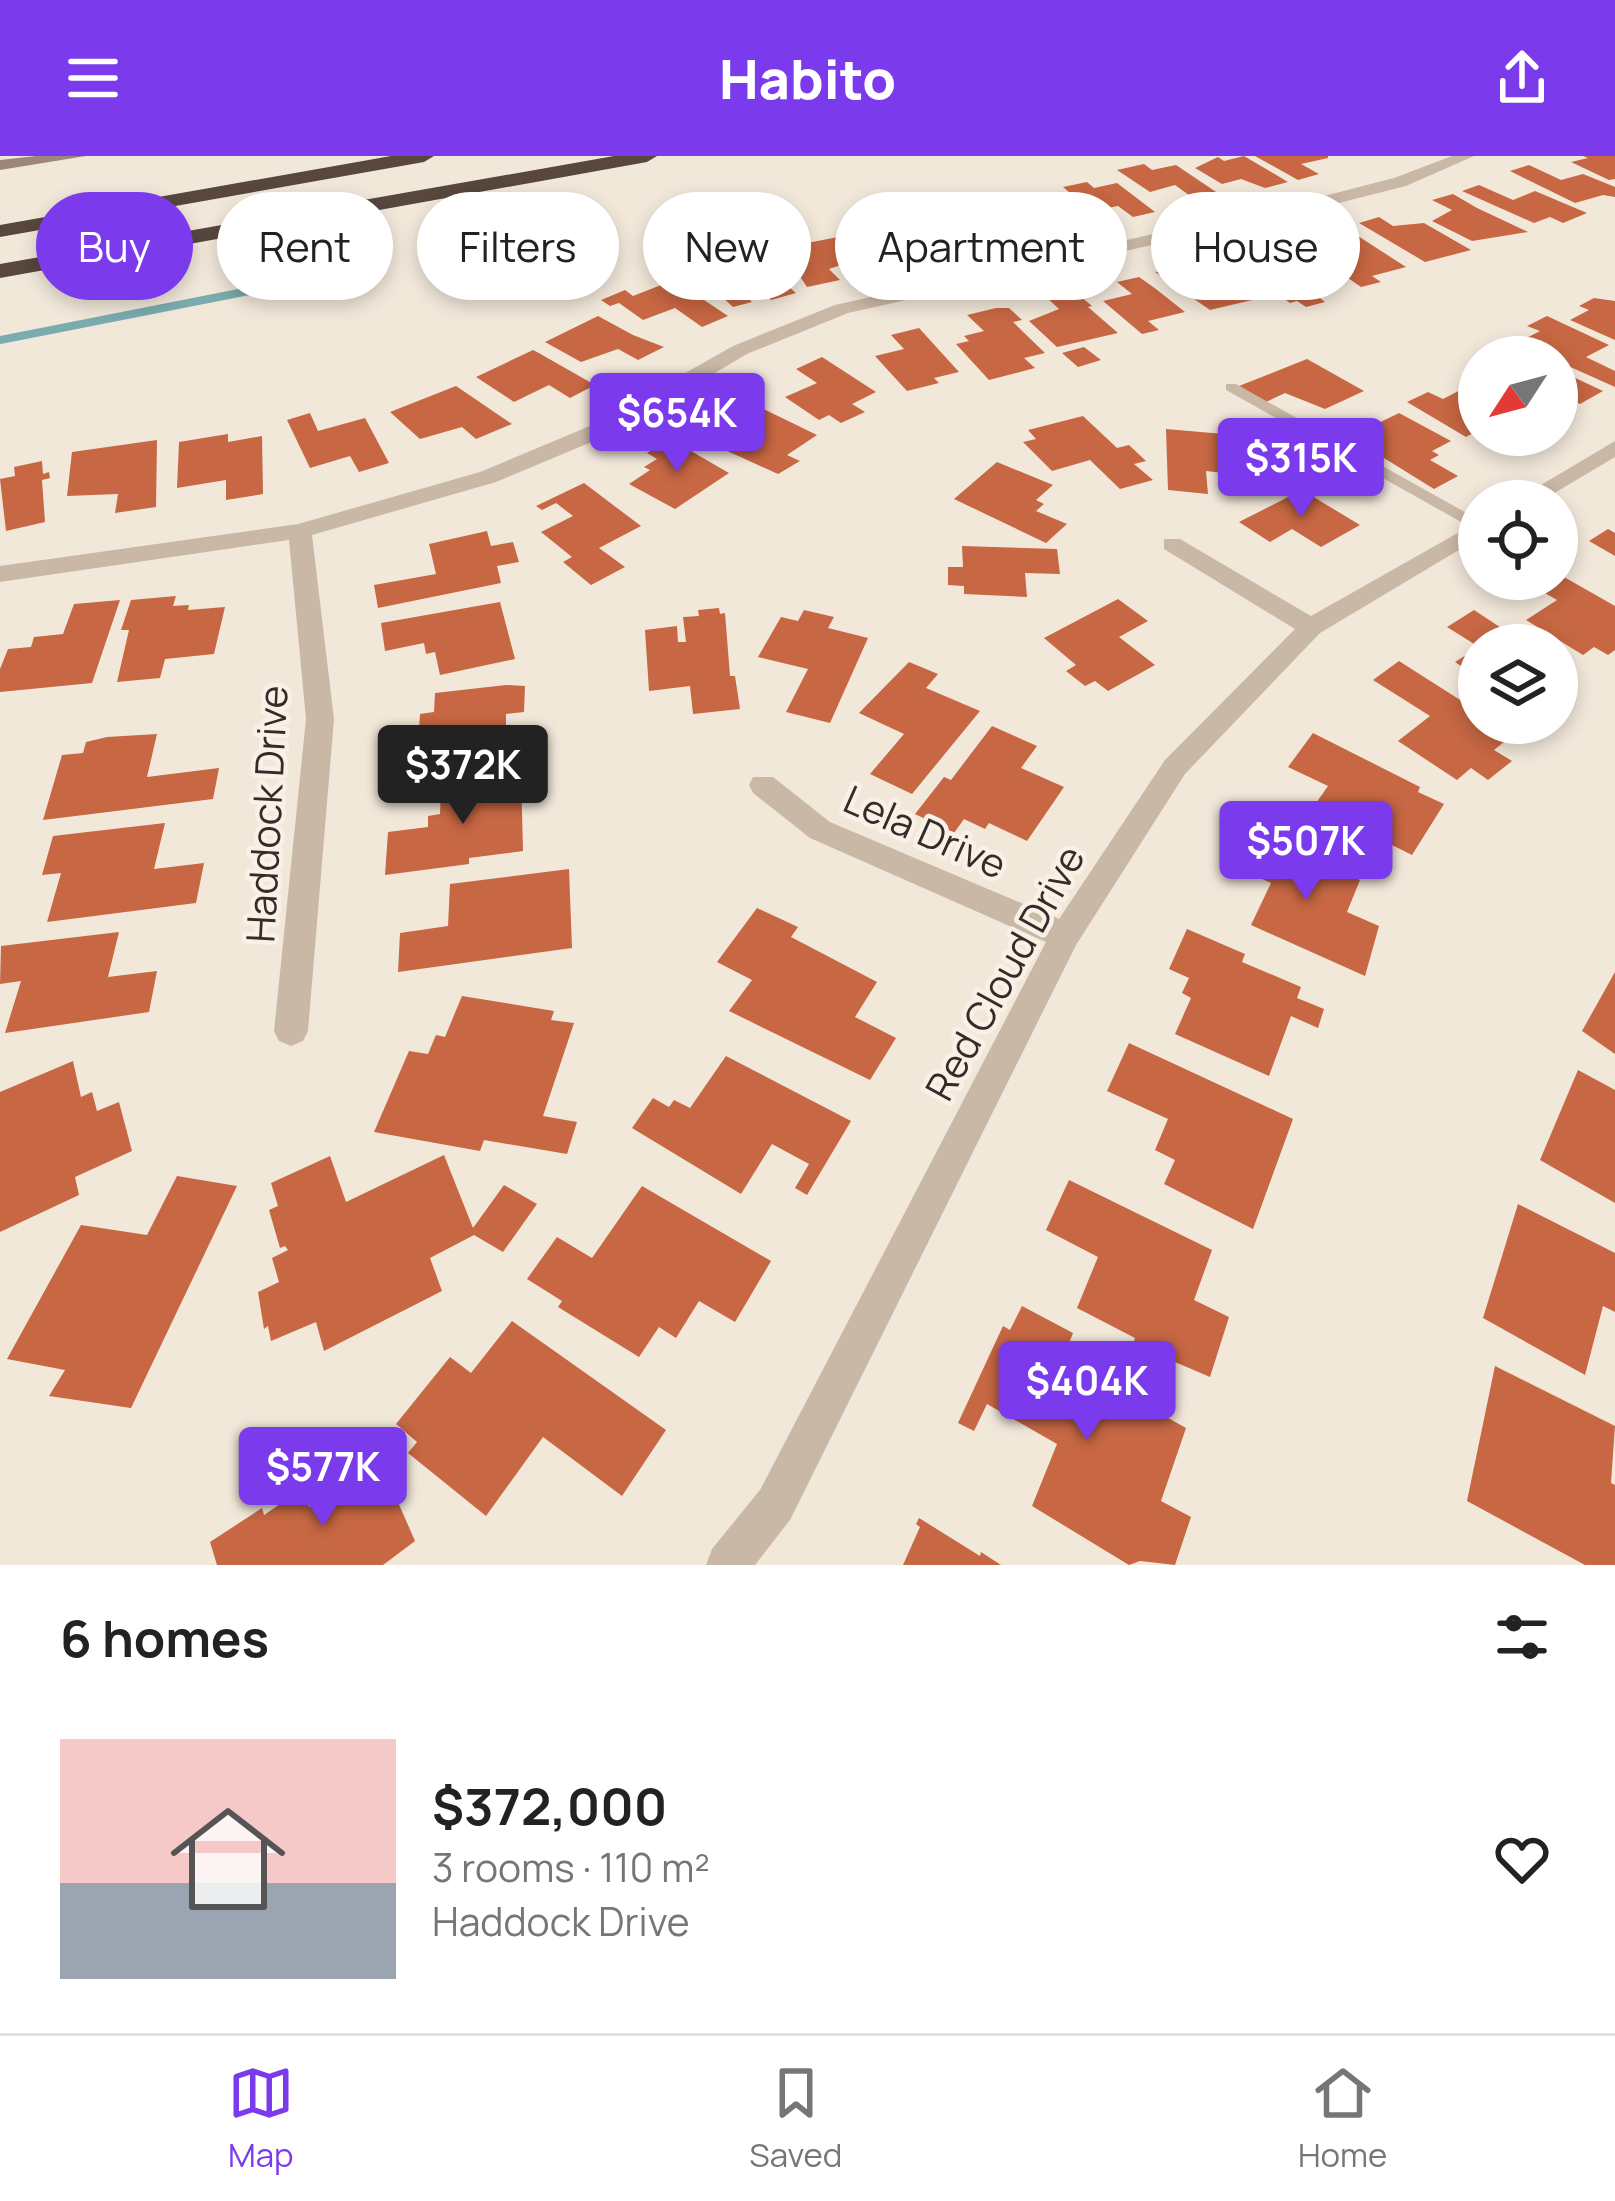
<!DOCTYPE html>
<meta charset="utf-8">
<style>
body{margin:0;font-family:Manrope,sans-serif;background:#f6f6f6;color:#222;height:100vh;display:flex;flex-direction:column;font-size:45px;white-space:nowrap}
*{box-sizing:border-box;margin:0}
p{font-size:39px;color:#767676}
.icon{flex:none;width:66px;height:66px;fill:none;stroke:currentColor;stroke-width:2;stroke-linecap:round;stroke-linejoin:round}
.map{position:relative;height:1409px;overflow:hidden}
.details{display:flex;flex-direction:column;background:#fff;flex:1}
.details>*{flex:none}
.guide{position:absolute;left:36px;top:36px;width:1545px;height:108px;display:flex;gap:24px}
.needle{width:78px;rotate:234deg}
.controls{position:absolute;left:1458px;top:180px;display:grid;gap:24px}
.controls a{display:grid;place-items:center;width:120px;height:120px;border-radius:50%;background:#fff;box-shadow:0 6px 18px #0003;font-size:60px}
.price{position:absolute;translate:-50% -102px;padding:0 27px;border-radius:12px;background:#7c3aed;color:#fff;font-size:39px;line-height:78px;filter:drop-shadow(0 3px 6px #0008)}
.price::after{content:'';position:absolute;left:50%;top:72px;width:36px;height:27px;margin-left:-18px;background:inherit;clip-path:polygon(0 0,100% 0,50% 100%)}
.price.current{background:#222;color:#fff}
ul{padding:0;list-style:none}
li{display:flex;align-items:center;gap:36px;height:300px;padding:0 60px}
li+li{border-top:3px solid #e0e0e0}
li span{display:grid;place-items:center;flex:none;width:336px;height:240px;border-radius:0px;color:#555}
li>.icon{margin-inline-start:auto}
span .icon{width:144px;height:144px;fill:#fffc;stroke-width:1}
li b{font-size:51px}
h2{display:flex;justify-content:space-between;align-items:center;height:144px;padding:0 60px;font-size:51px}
.tag{padding:0 42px;border-radius:54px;background:#fff;box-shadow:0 6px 18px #0003;font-size:42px;line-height:108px}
.tag.current{background:#7c3aed;color:#fff}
header{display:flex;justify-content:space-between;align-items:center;height:156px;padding:0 60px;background:#7c3aed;color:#fff;font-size:54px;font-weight:800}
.tabs{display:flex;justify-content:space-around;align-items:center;height:168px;border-top:3px solid #e0e0e0;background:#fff;font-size:33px;color:#767676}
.tabs a{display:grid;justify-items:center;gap:6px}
.tabs .current{color:#7c3aed}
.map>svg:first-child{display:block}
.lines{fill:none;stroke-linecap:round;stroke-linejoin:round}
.stream{stroke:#79abaf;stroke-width:8}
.building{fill:#c76743}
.service{fill:#cab8a6;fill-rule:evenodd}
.minor{fill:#cab8a6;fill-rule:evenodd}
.secondary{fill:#9e8778;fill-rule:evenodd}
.motorway{fill:#57473e;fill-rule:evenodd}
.labels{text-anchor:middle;stroke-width:9;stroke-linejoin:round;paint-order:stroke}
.street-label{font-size:39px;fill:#362c27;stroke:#f9f1e7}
</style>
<header><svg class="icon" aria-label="menu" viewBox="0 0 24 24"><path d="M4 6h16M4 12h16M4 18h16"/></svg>Habito<svg class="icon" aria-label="share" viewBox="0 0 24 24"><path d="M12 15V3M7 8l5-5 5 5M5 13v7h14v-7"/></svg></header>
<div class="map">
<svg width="1615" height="1409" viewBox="0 0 1615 1409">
<rect width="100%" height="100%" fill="#f2e8da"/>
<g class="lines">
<polyline class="stream" points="0,184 341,117"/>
</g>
<g class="building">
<polygon points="1244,0 1288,26 1265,32 1241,23 1222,28 1195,12 1218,1 1224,5"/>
<polygon points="1255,0 1328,0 1328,2 1301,8 1319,18 1298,24"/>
<polygon points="1583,0 1615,0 1615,23 1609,24 1571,6 1588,2"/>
<polygon points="1144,8 1152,14 1176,9 1225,42 1200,47 1175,29 1150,36 1117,14"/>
<polygon points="1529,9 1561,24 1583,18 1615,31 1615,41 1603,39 1575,47 1510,15"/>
<polygon points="1087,26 1094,32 1117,27 1155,56 1133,61 1118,50 1086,56 1063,38 1070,37 1063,31"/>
<polygon points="1479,29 1513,44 1535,35 1587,57 1563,67 1550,61 1534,67 1462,35"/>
<polygon points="1453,38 1477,52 1528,76 1472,85 1432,65 1452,54 1432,44"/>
<polygon points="1014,39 1024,47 1052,41 1090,71 1063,77 1053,69 1020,71 988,45"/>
<polygon points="973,50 982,54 1018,85 990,91 977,79 950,85 923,57"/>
<polygon points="1379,61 1393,70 1424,67 1471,94 1425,106 1359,67"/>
<polygon points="913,69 946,101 921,106 908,94 874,101 851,75"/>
<polygon points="1344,71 1406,111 1372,120 1381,126 1361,131 1319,102 1331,99 1324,95 1340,91 1318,77"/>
<polygon points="838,81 859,103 829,113 840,124 807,131 787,101 779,102 770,93 778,91 774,86 796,82 802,88"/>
<polygon points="1273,90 1323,123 1302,128 1325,146 1306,151 1297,145 1290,147 1242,112 1269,106 1253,95"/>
<polygon points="759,105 796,137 771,144 757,131 741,135 752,146 733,151 700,121 716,116 712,112"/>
<polygon points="1183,110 1197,120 1232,116 1265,141 1210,154 1155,116"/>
<polygon points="1139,121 1156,133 1185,156 1148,165 1159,174 1142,178 1103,145 1132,138 1117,126"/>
<polygon points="674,124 728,160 702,171 675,152 643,164 619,147 610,150 601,144 625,134 633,140"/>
<polygon points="1073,134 1092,150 1088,151 1118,177 1057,191 1029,165 1059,153 1045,140"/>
<polygon points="1594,142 1615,145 1615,184 1570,164 1589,154 1579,150"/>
<polygon points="996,152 1009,152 1022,164 1013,166 1045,197 1024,202 1035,212 989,224 956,188 969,185 964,180 984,175 967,159"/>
<polygon points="598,160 633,179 664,191 638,204 618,193 581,206 545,186"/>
<polygon points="1547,160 1609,189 1586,201 1615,215 1615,231 1517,187 1540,175 1527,170"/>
<polygon points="919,172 959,216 934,222 939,227 907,235 875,200 904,193 891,179"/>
<polygon points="1084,191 1101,204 1078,211 1062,197"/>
<polygon points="533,194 537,196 595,229 570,242 549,229 514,246 476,221"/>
<polygon points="822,201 876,236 852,248 865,256 841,267 829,259 819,264 785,241 817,227 796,213"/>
<polygon points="1307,203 1364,235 1325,253 1285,237 1266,246 1239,230"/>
<polygon points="1557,217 1569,219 1603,235 1580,248 1557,236"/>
<polygon points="1474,227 1479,230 1479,274 1466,281 1407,246 1428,236 1443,243"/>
<polygon points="456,230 512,268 476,283 462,271 420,283 390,256"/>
<polygon points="739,241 817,279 787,299 800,305 778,318 723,293 756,273 716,254"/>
<polygon points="310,257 318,275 365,262 389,307 359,316 350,300 310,312 287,264"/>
<polygon points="1399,257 1451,285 1432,295 1439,299 1430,304 1458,320 1434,333 1350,281"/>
<polygon points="1083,260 1117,292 1129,289 1146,305 1134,308 1153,324 1120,333 1090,304 1052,315 1023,286 1036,283 1028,274"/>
<polygon points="1166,273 1247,280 1251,311 1231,309 1232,318 1206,315 1208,338 1168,334"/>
<polygon points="228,278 228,286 262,280 263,338 226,344 226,324 177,332 179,286"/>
<polygon points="670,283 729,317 675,353 629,328 650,314 644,311 657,303 647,297"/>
<polygon points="157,284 156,351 115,357 118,338 67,340 72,296"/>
<polygon points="42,305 43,318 49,316 50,322 42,324 45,366 6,375 0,323 15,320 14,311"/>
<polygon points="997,306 1053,329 1036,344 1044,348 1036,355 1067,368 1046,387 954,343"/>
<polygon points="584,327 641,370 599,392 625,411 591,429 563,406 572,401 541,376 573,360 556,347 542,354 536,350"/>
<polygon points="1302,334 1360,369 1321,391 1292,373 1270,386 1239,366"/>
<polygon points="1608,373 1615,377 1615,400 1589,385"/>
<polygon points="487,375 491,390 513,386 519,406 497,410 501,427 378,452 374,429 436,418 429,388"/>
<polygon points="962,390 1057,393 1060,418 1025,417 1027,441 964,438 964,430 948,429 948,411 963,411"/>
<polygon points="1557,417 1615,450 1615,494 1608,499 1594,491 1583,499 1526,464 1557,444 1521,423 1557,423"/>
<polygon points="176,440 173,450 189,449 188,454 225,451 214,498 165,503 160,522 117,526 129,474 121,474 131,444"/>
<polygon points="1118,443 1148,465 1119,481 1155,509 1108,535 1095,525 1085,530 1066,515 1076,509 1044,482"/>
<polygon points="120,444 92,527 0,536 0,513 8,493 31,491 34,481 63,478 74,448"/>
<polygon points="500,446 515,503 440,519 435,496 426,498 424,487 385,495 381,467"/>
<polygon points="719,452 720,458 725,457 730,520 735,520 740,553 693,558 690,530 649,535 645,474 677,470 678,486 686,486 683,461 699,460 698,454"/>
<polygon points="804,454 834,461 828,472 868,482 830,567 786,556 808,513 758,501 781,461 798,465"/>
<polygon points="1474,454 1527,489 1479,489 1479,522 1455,506 1479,491 1447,471"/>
<polygon points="1399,505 1479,556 1479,567 1497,567 1514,578 1494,594 1512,605 1488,624 1471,612 1457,624 1398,585 1430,560 1373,524"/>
<polygon points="909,506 938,518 926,532 980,555 912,638 870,618 904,578 859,557"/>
<polygon points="506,529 525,530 524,556 506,558 506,590 445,596 444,603 384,610 387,576 419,573 420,558 434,556 435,537"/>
<polygon points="992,570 1037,590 1021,612 1064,631 1027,685 989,667 985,673 964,663 954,677 915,658 944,621 951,624"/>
<polygon points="1313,577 1420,631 1418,636 1444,648 1412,699 1314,650 1328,630 1288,611"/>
<polygon points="157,578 147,621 219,612 213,643 43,664 62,599 83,597 86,586 107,581"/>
<polygon points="521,618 523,695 469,702 469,708 385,719 388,676 428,671 428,660 440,658 441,628"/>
<polygon points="165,667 154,713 204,707 196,747 47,766 61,717 42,719 53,680"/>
<polygon points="1241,674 1360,724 1347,756 1379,770 1365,820 1251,769 1271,727 1224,706"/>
<polygon points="569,713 572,792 398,816 400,777 448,770 450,728"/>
<polygon points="757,752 798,771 791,781 877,826 855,861 896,882 870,924 729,855 752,824 717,806"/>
<polygon points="1187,773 1245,798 1242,806 1301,831 1297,842 1324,853 1318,872 1291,860 1269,920 1175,878 1191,842 1182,837 1189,822 1169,813"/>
<polygon points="119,776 108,821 157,815 149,856 5,877 21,825 0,828 1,790"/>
<polygon points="1615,816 1615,898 1582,875"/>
<polygon points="462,840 554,855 551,864 574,867 543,960 577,966 567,998 484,984 480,995 374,976 409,895 428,898 436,879 445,881"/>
<polygon points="1129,887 1293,963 1253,1073 1164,1028 1175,1004 1155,994 1168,963 1107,935"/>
<polygon points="726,900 851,965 807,1039 795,1032 809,1008 772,988 741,1038 632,972 653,942 669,951 674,944 690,952"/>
<polygon points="73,905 81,941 92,936 97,955 119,946 132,995 75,1021 79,1039 0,1076 0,936"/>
<polygon points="1578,914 1615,934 1615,1047 1540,1004"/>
<polygon points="444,999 473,1072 504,1029 537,1048 503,1096 474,1079 430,1102 442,1135 324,1195 316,1166 271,1185 268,1170 264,1173 258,1136 279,1126 272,1102 288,1094 285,1090 280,1092 269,1054 278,1050 271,1027 330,1000 346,1046"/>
<polygon points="177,1020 237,1030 131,1252 49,1240 65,1214 7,1203 81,1069 147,1079"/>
<polygon points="1069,1024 1212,1094 1194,1144 1229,1161 1210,1221 1133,1188 1135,1182 1077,1152 1098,1101 1046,1074"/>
<polygon points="642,1030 771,1105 735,1166 699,1145 676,1182 659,1171 639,1201 558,1151 562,1145 527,1123 557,1081 592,1102"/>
<polygon points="1518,1048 1615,1097 1615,1156 1603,1150 1585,1219 1483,1162"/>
<polygon points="1022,1150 1073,1177 1063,1203 1186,1272 1161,1345 1191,1361 1175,1409 1140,1405 1129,1409 1032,1350 1057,1288 987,1248 974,1275 958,1267 1003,1170 1010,1174"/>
<polygon points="512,1165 666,1274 622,1340 543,1281 486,1360 408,1297 417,1286 396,1268 450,1201 471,1217"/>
<polygon points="1495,1210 1615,1270 1611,1327 1615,1329 1615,1409 1585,1409 1467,1345"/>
<polygon points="380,1305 415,1385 383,1409 217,1409 210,1386 262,1352 264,1359 302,1333 309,1351"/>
<polygon points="919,1362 980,1400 981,1396 1001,1409 903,1409 920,1371 916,1368"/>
</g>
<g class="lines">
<polygon class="service" points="1226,228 1236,228 1479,364 1479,376 1226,234"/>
<g class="minor">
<polygon points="1452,0 1474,0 1406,30 1331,49 848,157 747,198 613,277 496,326 312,379 334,563 308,875 303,885 291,890 279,885 274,875 306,563 289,384 0,426 0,410 298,368 480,316 597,267 733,190 835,149 1324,40 1394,22"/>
<polygon points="1615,285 1615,301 1541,345 1514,345"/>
<polygon points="1479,365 1479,382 1320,477 1185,618 1076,789 790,1364 755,1409 706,1409 712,1393 760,1334 1046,786 810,682 753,637 749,629 753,621 773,621 830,666 1059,763 1165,604 1295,473 1164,393 1164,383 1180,383 1311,460"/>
</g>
<polygon class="secondary" points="36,0 86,0 0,14 0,4"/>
<g class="motorway">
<polygon points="391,0 434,0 424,6 0,81 0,69"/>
<polygon points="614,0 657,0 647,6 0,122 0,108"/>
</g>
</g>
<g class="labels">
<g class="street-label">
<text transform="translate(267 658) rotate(-87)" y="14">Haddock Drive</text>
<text transform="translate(925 676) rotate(24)" y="14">Lela Drive</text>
<text transform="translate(1005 817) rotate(-61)" y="14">Red Cloud Drive</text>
</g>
</g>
</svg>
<div class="controls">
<a><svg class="needle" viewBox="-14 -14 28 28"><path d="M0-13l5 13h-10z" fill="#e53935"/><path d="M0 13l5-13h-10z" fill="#767676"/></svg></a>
<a><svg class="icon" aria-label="locate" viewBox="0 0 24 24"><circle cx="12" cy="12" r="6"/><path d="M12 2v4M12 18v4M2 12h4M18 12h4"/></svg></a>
<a><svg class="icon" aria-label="layers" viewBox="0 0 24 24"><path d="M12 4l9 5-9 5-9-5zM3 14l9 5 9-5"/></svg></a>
</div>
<b class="price" style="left:677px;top:319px">$654K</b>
<b class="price" style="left:1301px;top:364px">$315K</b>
<b class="price current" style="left:463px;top:671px">$372K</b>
<b class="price" style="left:1306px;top:747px">$507K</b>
<b class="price" style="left:1087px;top:1287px">$404K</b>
<b class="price" style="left:323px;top:1373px">$577K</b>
<div class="guide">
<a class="tag current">Buy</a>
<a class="tag">Rent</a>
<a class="tag">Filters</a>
<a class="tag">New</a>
<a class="tag">Apartment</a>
<a class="tag">House</a>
</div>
</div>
<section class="details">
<h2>6 homes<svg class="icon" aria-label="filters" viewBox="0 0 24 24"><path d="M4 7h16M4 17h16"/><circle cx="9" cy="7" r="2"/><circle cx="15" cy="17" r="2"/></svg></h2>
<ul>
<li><span style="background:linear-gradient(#f6c9c9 60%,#9aa5b1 0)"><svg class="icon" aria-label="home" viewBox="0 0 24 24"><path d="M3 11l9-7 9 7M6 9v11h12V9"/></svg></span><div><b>$372,000</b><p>3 rooms · 110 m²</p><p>Haddock Drive</p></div><svg class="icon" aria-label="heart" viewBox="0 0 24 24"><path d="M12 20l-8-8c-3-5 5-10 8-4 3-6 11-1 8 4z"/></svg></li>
</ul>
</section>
<nav class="tabs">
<a class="current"><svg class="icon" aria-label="map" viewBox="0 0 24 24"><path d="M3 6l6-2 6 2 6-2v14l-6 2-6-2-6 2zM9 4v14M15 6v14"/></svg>Map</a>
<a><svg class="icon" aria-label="saved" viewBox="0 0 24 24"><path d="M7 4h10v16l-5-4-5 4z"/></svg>Saved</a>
<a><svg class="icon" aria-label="home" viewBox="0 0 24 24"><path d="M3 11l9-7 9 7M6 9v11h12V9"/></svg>Home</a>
</nav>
